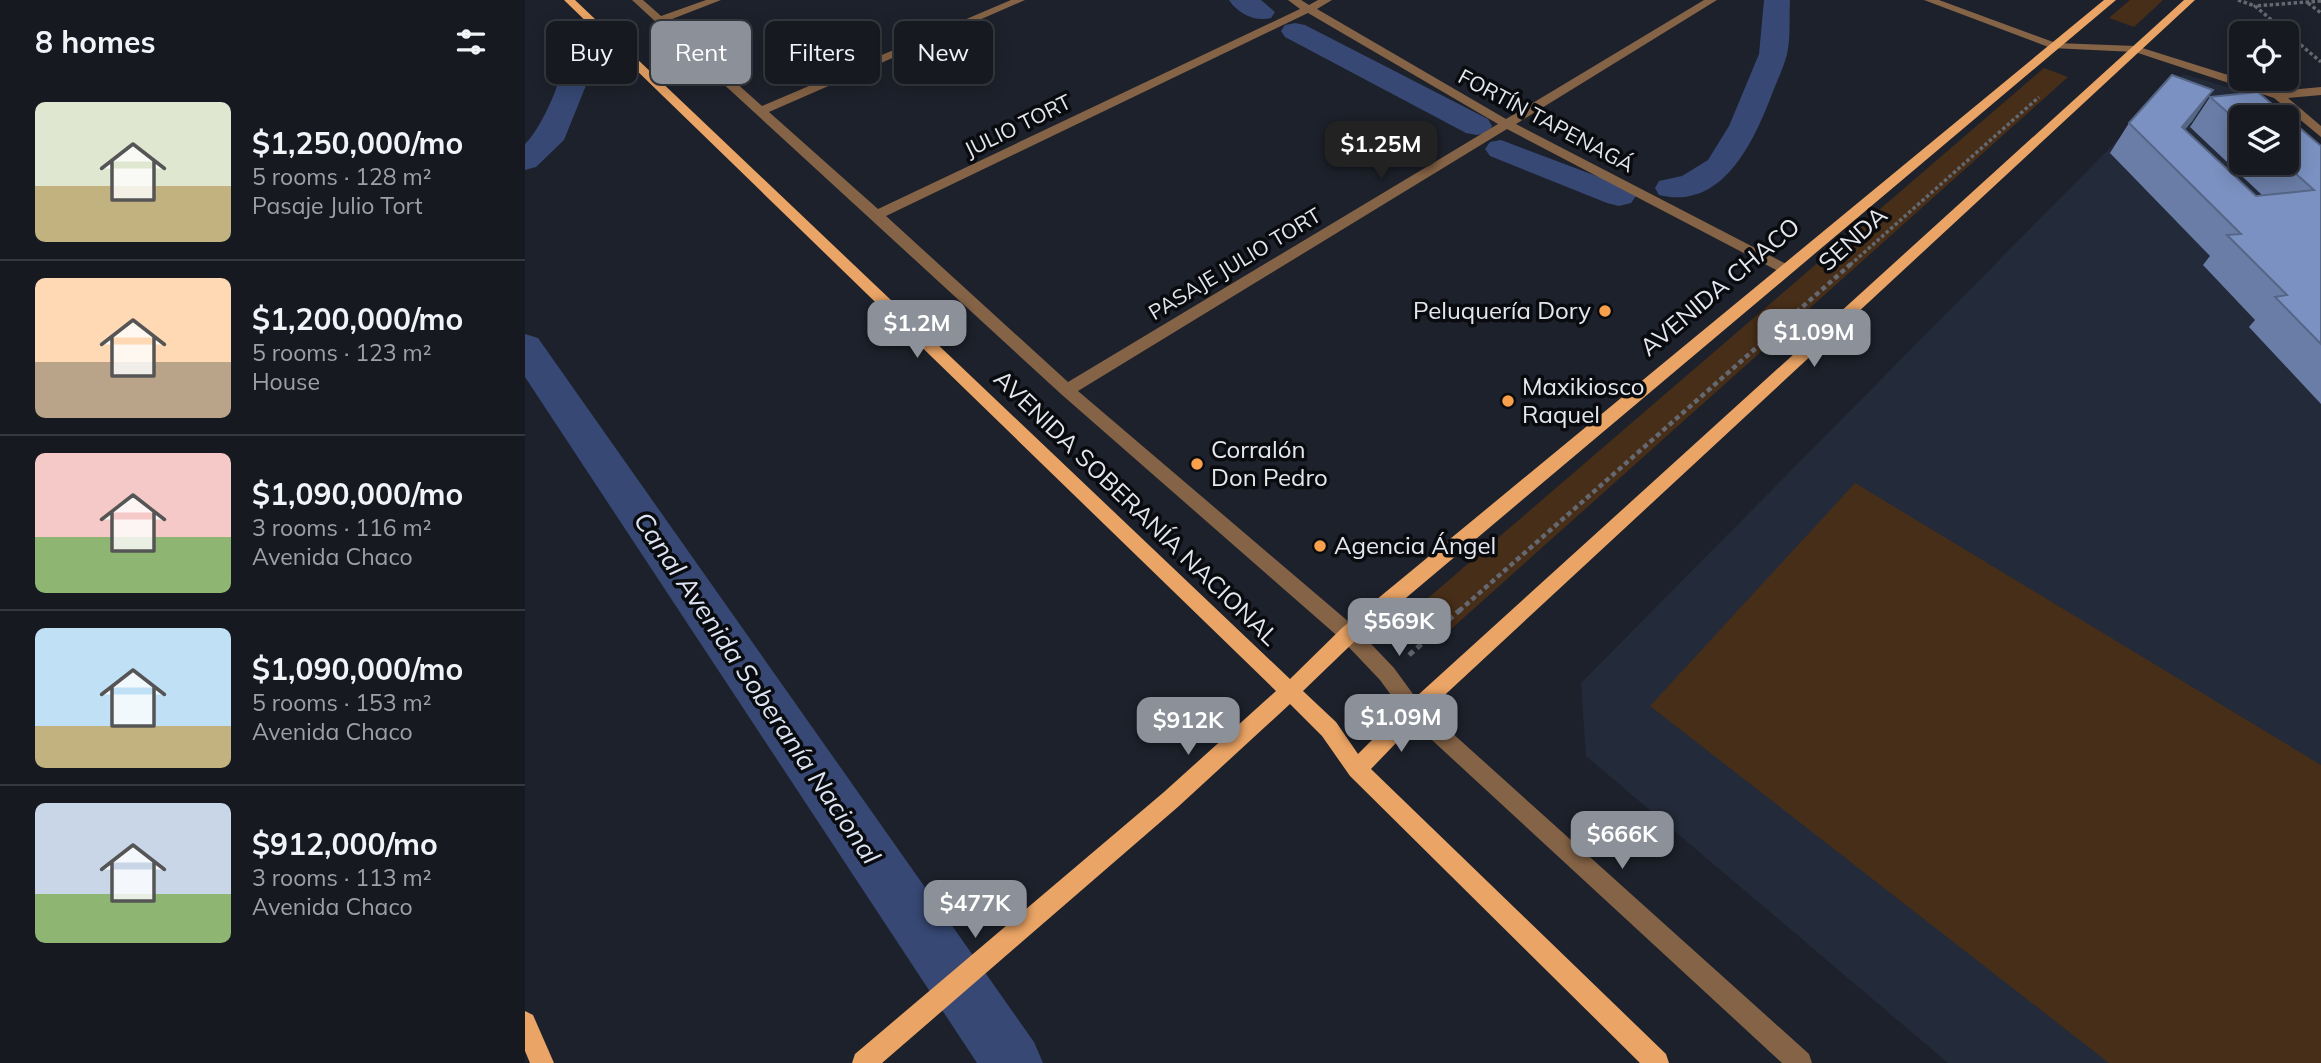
<!DOCTYPE html>
<meta charset="utf-8">
<style>
body{margin:0;font-family:Mulish,sans-serif;background:#1f2229;color:#f1f3f6;height:100vh;display:flex;flex-direction:column;font-size:26px;white-space:nowrap}
*{box-sizing:border-box;margin:0}
p{font-size:23px;color:#9ea0a5}
.icon{flex:none;width:38px;height:38px;fill:none;stroke:currentColor;stroke-width:2;stroke-linecap:round;stroke-linejoin:round}
.map{position:relative;flex:1;overflow:hidden}
.drawer{display:flex;flex-direction:column;background:#161920;width:525px}
.drawer>*{flex:none}
.hud{position:absolute;left:21px;top:21px;width:665px;height:63px;display:flex;gap:14px}
.buttons{position:absolute;left:1704px;top:21px;display:grid;gap:14px}
.buttons a{display:grid;place-items:center;width:70px;height:70px;border-radius:10px;background:#161920;box-shadow:0 4px 18px #0003,0 0 0 2px #35383e;font-size:35px}
.price{position:absolute;translate:-50% -60px;padding:0 16px;border-radius:14px;background:#8c9099;color:#fff;font-size:23px;line-height:46px;filter:drop-shadow(0 2px 4px #0008)}
.price::after{content:'';position:absolute;left:50%;top:42px;width:21px;height:16px;margin-left:-10px;background:inherit;clip-path:polygon(0 0,100% 0,50% 100%)}
.price.on{background:#222;color:#fff}
ul{padding:0;list-style:none}
li{display:flex;align-items:center;gap:21px;height:175px;padding:0 35px}
li+li{border-top:2px solid #35383e}
li span{display:grid;place-items:center;flex:none;width:196px;height:140px;border-radius:10px;color:#555}
li>.icon{margin-inline-start:auto}
span .icon{width:84px;height:84px;fill:#fffc;stroke-width:1}
li b{font-size:30px}
h2{display:flex;justify-content:space-between;align-items:center;height:84px;padding:0 35px;font-size:30px}
.pill{padding:0 24px;border-radius:10px;background:#161920;box-shadow:0 4px 18px #0003,0 0 0 2px #35383e;font-size:24px;line-height:63px}
.pill.on{background:#8c9099;color:#fff}
main{display:flex;flex:1;min-height:0}
.map>svg:first-child{display:block}
.built{fill:#232a39}
.green{fill:#472e18}
.lines{fill:none;stroke-linecap:round;stroke-linejoin:round}
.canal{fill:#364873;fill-rule:evenodd}
.path-far2{stroke:#646870;stroke-width:3.5;stroke-dasharray:3.5 2.5;stroke-linecap:butt}
.path-far1{stroke:#646870;stroke-width:4.5;stroke-dasharray:5 3.5;stroke-linecap:butt}
.path{stroke:#646870;stroke-width:5;stroke-dasharray:6 4.5;stroke-linecap:butt}
.minor{fill:#856346;fill-rule:evenodd}
.major{fill:#eaa465;fill-rule:evenodd}
.wall{fill:#6a7da6}
.shaded-wall{fill:#566687}
.building{fill:#7b91c1;stroke:#566687;stroke-width:2}
.poi-dot{fill:#f8a04b;stroke:#090b0f;stroke-width:2.5}
.labels{text-anchor:middle;stroke-width:7;stroke-linejoin:round;paint-order:stroke}
.far-street-label{font-size:21px;fill:#e4e8ee;stroke:#090b0f}
.street-label{font-size:24px;fill:#e4e8ee;stroke:#090b0f}
.poi-label{font-size:24px;fill:#e4e8ee;stroke:#090b0f;text-anchor:start}
.water-label{font-size:26px;font-style:italic;fill:#dce3f2;stroke:#090b0f}
</style>
<main>
<section class="drawer">
<h2>8 homes<svg class="icon" aria-label="filters" viewBox="0 0 24 24"><path d="M4 7h16M4 17h16"/><circle cx="9" cy="7" r="2"/><circle cx="15" cy="17" r="2"/></svg></h2>
<ul>
<li><span style="background:linear-gradient(#dfe7d0 60%,#c2b280 0)"><svg class="icon" aria-label="home" viewBox="0 0 24 24"><path d="M3 11l9-7 9 7M6 9v11h12V9"/></svg></span><div><b>$1,250,000/mo</b><p>5 rooms · 128 m²</p><p>Pasaje Julio Tort</p></div></li>
<li><span style="background:linear-gradient(#ffd9b3 60%,#b9a48a 0)"><svg class="icon" aria-label="home" viewBox="0 0 24 24"><path d="M3 11l9-7 9 7M6 9v11h12V9"/></svg></span><div><b>$1,200,000/mo</b><p>5 rooms · 123 m²</p><p>House</p></div></li>
<li><span style="background:linear-gradient(#f6c9c9 60%,#8fb573 0)"><svg class="icon" aria-label="home" viewBox="0 0 24 24"><path d="M3 11l9-7 9 7M6 9v11h12V9"/></svg></span><div><b>$1,090,000/mo</b><p>3 rooms · 116 m²</p><p>Avenida Chaco</p></div></li>
<li><span style="background:linear-gradient(#bfe0f5 70%,#c2b280 0)"><svg class="icon" aria-label="home" viewBox="0 0 24 24"><path d="M3 11l9-7 9 7M6 9v11h12V9"/></svg></span><div><b>$1,090,000/mo</b><p>5 rooms · 153 m²</p><p>Avenida Chaco</p></div></li>
<li><span style="background:linear-gradient(#c9d6e8 65%,#8fb573 0)"><svg class="icon" aria-label="home" viewBox="0 0 24 24"><path d="M3 11l9-7 9 7M6 9v11h12V9"/></svg></span><div><b>$912,000/mo</b><p>3 rooms · 113 m²</p><p>Avenida Chaco</p></div></li>
</ul>
</section>
<div class="map">
<svg width="1796" height="1063" viewBox="0 0 1796 1063">
<rect width="100%" height="100%" fill="#1d212b"/>
<polygon class="built" points="1658,74 1716,91 1745,117 1717,117 1717,163 1796,162 1796,1063 1423,1063 1061,756 1056,683"/>
<g class="green">
<polygon points="1605,0 1638,0 1609,27 1584,18"/>
<polygon points="1519,68 1543,77 925,630 895,605"/>
<polygon points="1330,483 1796,765 1796,1063 1584,1063 1125,706"/>
</g>
<g class="lines">
<g class="canal">
<path d="M704,0H736L750,12L746,18C730,22 713,14 704,0Z"/>
<path d="M1239,0H1265C1264,17 1266,37 1262,54C1259,67 1252,81 1247,94C1229,141 1198,211 1134,195L1130,188L1134,181L1157,176L1183,160L1204,126L1234,54Z"/>
<polygon points="770,23 780,25 963,119 967,126 963,133 952,135 941,133 760,37 756,31 760,25"/>
<path d="M48,43L58,46L62,52L64,78L39,140L11,167L0,170V144C13,132 30,96 34,79C37,67 31,56 38,46Z"/>
<polygon points="976,140 1106,189 1111,196 1106,203 1094,206 1082,203 965,156 960,149 965,142"/>
<polygon points="0,334 13,338 509,1042 518,1063 452,1063 0,377"/>
</g>
<g class="path-far2">
<polyline points="1713,0 1730,6"/>
<polyline points="1796,1 1730,6 1796,62"/>
<polyline points="1783,3 1796,13"/>
<polyline points="1325,265 1514,97"/>
</g>
<polyline class="path-far1" points="934,611 1327,263"/>
<g class="path">
<polyline points="884,655 936,609"/>
<polyline points="827,707 841,694"/>
</g>
<g class="minor">
<path d="M107,0H118L136,16L181,0H196L142,21L237,106L486,0H500L244,112L353,209L775,9L763,0H776L784,5L793,0H807L792,9L981,119L1179,0H1192L991,124L1265,266V272H1255L982,129L553,391L831,628L869,668L896,705L1284,1054L1287,1063H1257L882,717L855,680L817,640L536,394ZM783,13L973,124L543,382L361,216Z"/>
<polygon points="1399,0 1414,0 1531,43 1611,46 1754,91 1796,87 1796,95 1763,98 1796,126 1796,137 1749,98 1610,52 1526,48"/>
</g>
<g class="major">
<polygon points="39,0 50,0 765,679 817,628 1579,0 1591,0 831,640 778,691 811,722 833,754 882,705 1659,0 1670,0 896,717 846,769 1141,1054 1144,1063 1115,1063 825,776 797,736 765,704 654,806 357,1063 327,1063 330,1054 639,792 751,691"/>
<polygon points="0,1011 8,1015 29,1063 5,1063 0,1051"/>
</g>
</g>
<polygon class="wall" points="1685,97 1717,117 1717,163 1762,163 1796,146 1796,404 1724,327 1730,320 1678,265 1685,256 1585,153 1604,123 1668,120 1660,129 1731,196 1737,195 1665,127"/>
<polygon class="shaded-wall" points="1688,90 1668,120 1637,157 1657,127"/>
<g class="building">
<polygon points="1647,75 1688,90 1657,127 1731,196 1789,190 1759,163 1762,163 1762,117 1796,146 1796,344 1750,297 1762,295 1702,235 1716,234 1604,123"/>
<polygon points="1733,92 1762,117 1717,117 1717,125 1685,97"/>
</g>
<g class="poi-dot">
<circle cx="1080" cy="311" r="7"/>
<circle cx="983" cy="401" r="7"/>
<circle cx="672" cy="464" r="7"/>
<circle cx="795" cy="546" r="7"/>
</g>
<g class="labels">
<g class="far-street-label">
<text transform="translate(1021 121) rotate(28)" y="7">FORTÍN TAPENAGÁ</text>
<text transform="translate(493 126) rotate(-26)" y="7">JULIO TORT</text>
<text transform="translate(710 264) rotate(-31)" y="7">PASAJE JULIO TORT</text>
</g>
<g class="street-label">
<text transform="translate(1328 239) rotate(-42)" y="8">SENDA</text>
<text transform="translate(1195 287) rotate(-40)" y="8">AVENIDA CHACO</text>
<text transform="translate(611 508) rotate(44)" y="8">AVENIDA SOBERANÍA NACIONAL</text>
</g>
<g class="poi-label">
<text x="1066" y="319" text-anchor="end">Peluquería Dory</text>
<text x="997" y="395">Maxikiosco<tspan x="997" dy="28">Raquel</tspan></text>
<text x="686" y="458">Corralón<tspan x="686" dy="28">Don Pedro</tspan></text>
<text x="809" y="554">Agencia Ángel</text>
</g>
<g class="water-label">
<text transform="translate(232 688) rotate(56)" y="9">Canal Avenida Soberanía Nacional</text>
</g>
</g>
</svg>
<div class="buttons">
<a><svg class="icon" aria-label="locate" viewBox="0 0 24 24"><circle cx="12" cy="12" r="6"/><path d="M12 2v4M12 18v4M2 12h4M18 12h4"/></svg></a>
<a><svg class="icon" aria-label="layers" viewBox="0 0 24 24"><path d="M12 4l9 5-9 5-9-5zM3 14l9 5 9-5"/></svg></a>
</div>
<b class="price on" style="left:856px;top:181px">$1.25M</b>
<b class="price" style="left:392px;top:360px">$1.2M</b>
<b class="price" style="left:1289px;top:369px">$1.09M</b>
<b class="price" style="left:874px;top:658px">$569K</b>
<b class="price" style="left:876px;top:754px">$1.09M</b>
<b class="price" style="left:663px;top:757px">$912K</b>
<b class="price" style="left:1097px;top:871px">$666K</b>
<b class="price" style="left:450px;top:940px">$477K</b>
<div class="hud">
<a class="pill">Buy</a>
<a class="pill on">Rent</a>
<a class="pill">Filters</a>
<a class="pill">New</a>
</div>
</div>
</main>
